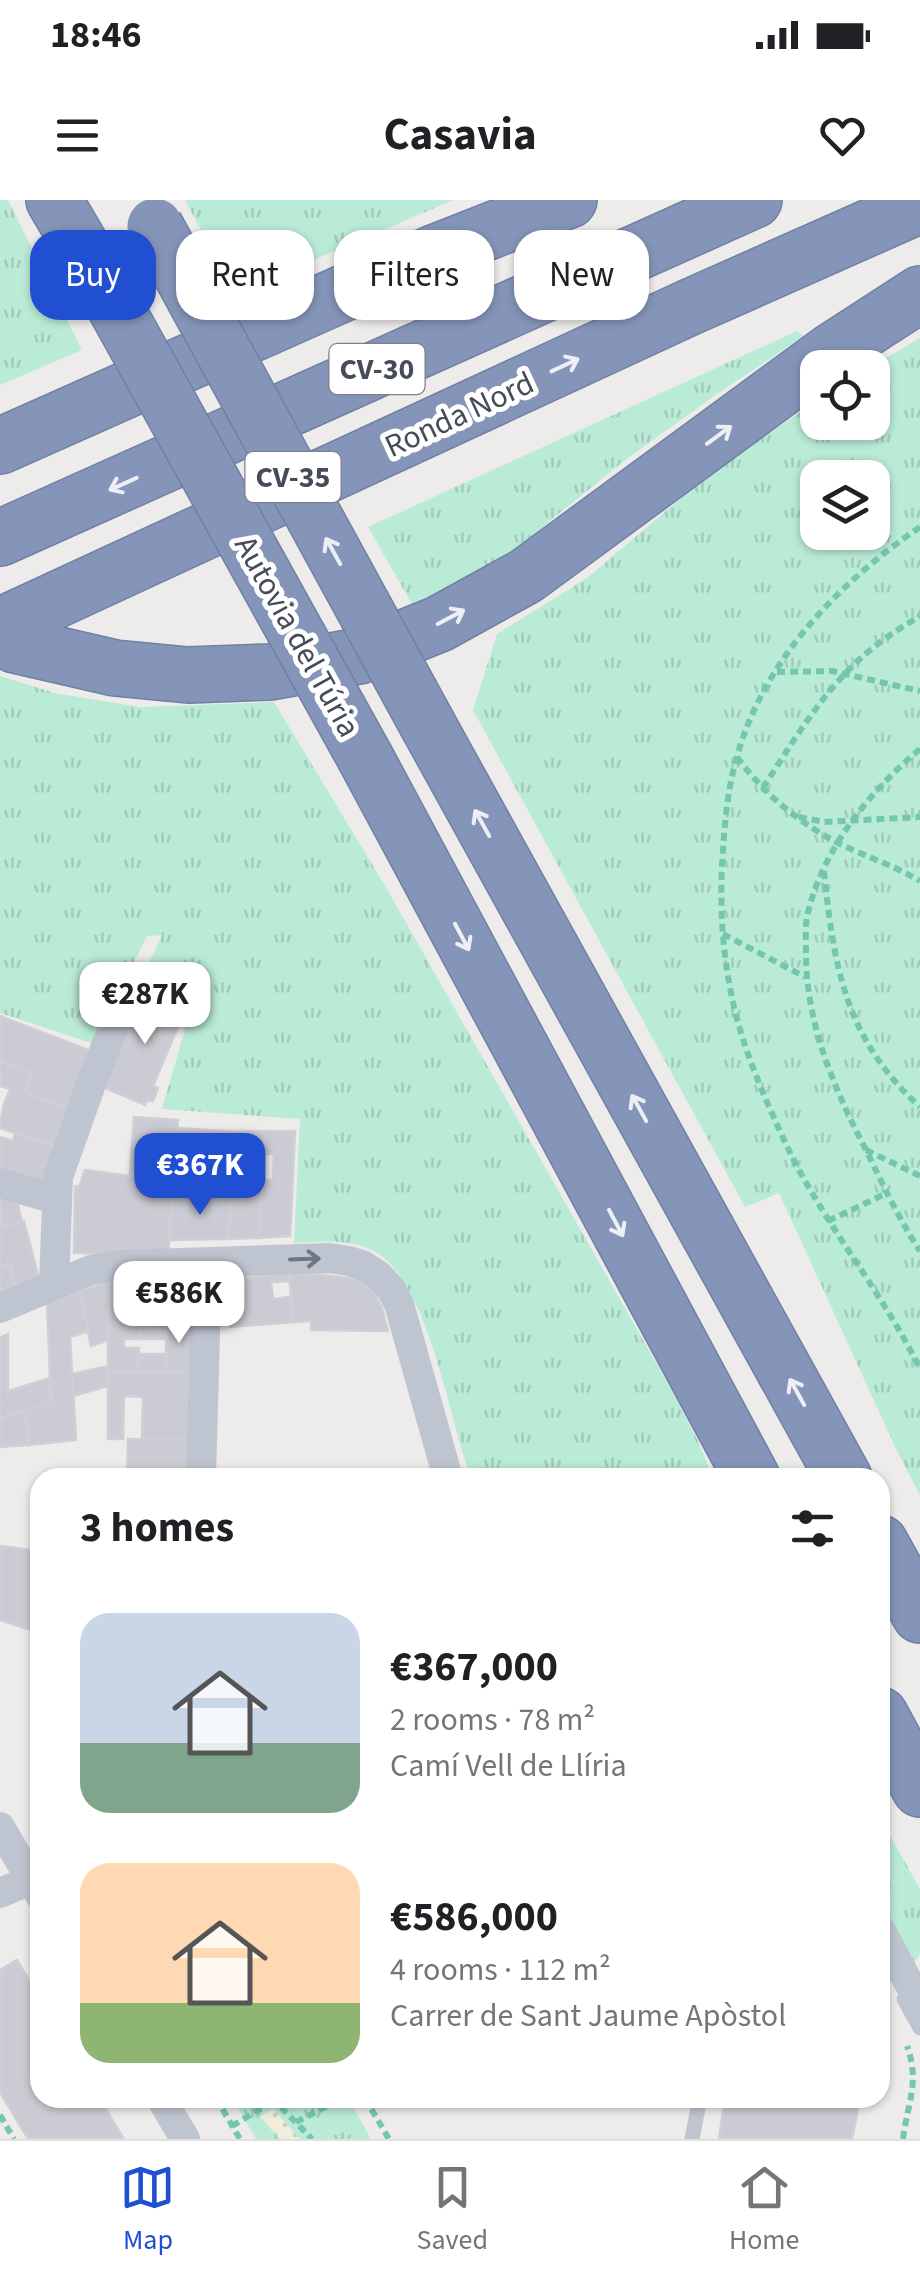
<!DOCTYPE html>
<meta charset="utf-8">
<style>
body{margin:0;font-family:"Source Sans 3",sans-serif;background:#f2f2f2;color:#202124;height:100vh;display:flex;flex-direction:column;font-size:38px;white-space:nowrap}
*{box-sizing:border-box;margin:0}
p{font-size:32px;color:#757577}
.icon{flex:none;width:55px;height:55px;fill:none;stroke:currentColor;stroke-width:2;stroke-linecap:round;stroke-linejoin:round}
.map{position:relative;flex:1;overflow:hidden}
.panel{position:absolute;left:30px;top:1268px;width:860px;height:640px;display:flex;flex-direction:column;background:#fff;border-radius:30px;box-shadow:0 2px 8px #0004}
.panel>*{flex:none}
.banner{position:absolute;left:30px;top:30px;width:860px;height:90px;display:flex;gap:20px}
.buttons{position:absolute;left:800px;top:150px;display:grid;gap:20px}
.buttons a{display:grid;place-items:center;width:90px;height:90px;border-radius:20px;background:#fff;box-shadow:0 2px 8px #0004;font-size:50px}
.price{position:absolute;translate:-50% -85px;padding:0 22px;border-radius:20px;background:#fff;color:#222;font-size:32px;line-height:65px;filter:drop-shadow(0 2px 5px #0008)}
.price::after{content:'';position:absolute;left:50%;top:60px;width:30px;height:22px;margin-left:-15px;background:inherit;clip-path:polygon(0 0,100% 0,50% 100%)}
.price.on{background:#214fd2;color:#fff}
ul{padding:0;list-style:none}
li{display:flex;align-items:center;gap:30px;height:250px;padding:0 50px}
li span{display:grid;place-items:center;flex:none;width:280px;height:200px;border-radius:30px;color:#555}
li>.icon{margin-inline-start:auto}
span .icon{width:120px;height:120px;fill:#fffc;stroke-width:1}
li b{font-size:42px}
h2{display:flex;justify-content:space-between;align-items:center;height:120px;padding:0 50px;font-size:42px}
.tag{padding:0 35px;border-radius:30px;background:#fff;box-shadow:0 2px 8px #0004;font-size:35px;line-height:90px}
.tag.on{background:#214fd2;color:#fff}
.status{display:flex;justify-content:space-between;align-items:center;height:70px;padding:0 50px;background:#fff;direction:ltr}
.status svg{height:28px;fill:currentColor}
header{display:flex;justify-content:space-between;align-items:center;height:130px;padding:0 50px;background:#fff;font-size:45px;font-weight:700}
.tabs{display:flex;justify-content:space-around;align-items:center;height:140px;border-top:2px solid #e0e0e0;background:#fff;font-size:28px;color:#757577}
.tabs a{display:grid;justify-items:center;gap:5px}
.tabs .on{color:#214fd2}
.map>svg:first-child{display:block}
.grass{fill:url(#grass-tufts);fill-rule:evenodd}
.sand{fill:url(#sand-dots)}
.building{fill:#cbccd3;stroke:#cfd0d7;stroke-width:2.5}
.lines{fill:none;stroke-linecap:round;stroke-linejoin:round}
.highway-casing{stroke:#7080a4;stroke-width:58}
.path{stroke:#74c7ad;stroke-width:6;stroke-dasharray:8 5;stroke-linecap:butt}
.lane{stroke:#bfc5d0;stroke-width:15}
.street{stroke:#bfc5d0;stroke-width:30}
.highway{stroke:#8595b9;stroke-width:55}
.highway-bridge-casing{stroke:#7080a4;stroke-width:58;stroke-linecap:butt}
.highway-bridge{stroke:#8595b9;stroke-width:55}
.oneway{stroke:#edeff4}
.oneway2{stroke:#707682}
.labels{text-anchor:middle;stroke-width:10;stroke-linejoin:round;paint-order:stroke}
.shield{fill:#fff;stroke:#7d818a;stroke-width:2.5}
.shield-label{font-size:30px;font-weight:bold;fill:#454b58}
.street-label{font-size:32px;fill:#454b58;stroke:#fff}
</style>
<div class="status"><b>18:46</b><svg viewBox="0 0 49 12"><path d="M0 12V9h3v3zM5 12V6h3v6zM10 12V3h3v9zM15 12V0h3v12zM26 1h20v11H26zM47 4h2v5h-2z"/></svg></div>
<header><svg class="icon" aria-label="menu" viewBox="0 0 24 24"><path d="M4 6h16M4 12h16M4 18h16"/></svg>Casavia<svg class="icon" aria-label="heart" viewBox="0 0 24 24"><path d="M12 20l-8-8c-3-5 5-10 8-4 3-6 11-1 8 4z"/></svg></header>
<div class="map">
<svg width="920" height="1939" viewBox="0 0 920 1939">
<defs>
<pattern id="grass-tufts" width="24" height="20" patternUnits="userSpaceOnUse" patternTransform="scale(2.5)"><rect width="24" height="20" fill="#baebd6"/><path d="M3 7l-1-3M5 7V3M7 7l1-3M15 17l-1-3M17 17v-4M19 17l1-3" fill="none" stroke="#a1cbba"/></pattern>
<pattern id="sand-dots" width="8" height="8" patternUnits="userSpaceOnUse" patternTransform="scale(2.5)"><rect width="8" height="8" fill="#f0eddc"/><path d="M2 2h.1M6 6h.1" fill="none" stroke="#cfcdbf" stroke-width="1.8" stroke-linecap="round"/></pattern>
</defs>
<rect width="100%" height="100%" fill="#eeeceb"/>
<g class="grass">
<polygon points="0,0 8,0 82,150 0,185"/>
<polygon points="185,0 453,0 235,94"/>
<polygon points="797,131 804,136 714,196 624,261 556,316 507,359 416,411 368,327"/>
<path d="M920,138V1295L897,1251L779,993L745,1007L473,510L497,434L587,378L687,293L739,254L817,201L818,222H872L871,167ZM818,278H872V332H818Z"/>
<path d="M0,476L55,493L140,507L274,502L384,684L672,1191L697,1239L713,1277H471C449,1221 428,1074 370,1049C346,1039 319,1042 294,1043L300,919L162,909L194,798L141,780L162,735L147,736L94,844L0,813Z"/>
<polygon points="880,1618 920,1689 920,1754 911,1768 880,1713"/>
<polygon points="232,1898 348,1898 371,1939 256,1939"/>
</g>
<polygon class="sand" points="273,1909 300,1939 280,1939 260,1917"/>
<g class="building">
<polygon points="145,787 187,805 153,886 158,888 153,901 148,900 145,905 103,887"/>
<polygon points="0,816 91,851 70,909 24,892 31,873 0,862"/>
<polygon points="0,862 31,873 24,892 70,909 56,947 0,928 3,907 10,889 0,886 2,878 0,877"/>
<polygon points="134,917 178,920 174,976 159,975 160,963 148,963 148,974 130,973"/>
<polygon points="177,928 236,932 234,960 175,955"/>
<polygon points="265,931 259,1038 228,1039 236,932"/>
<polygon points="265,931 295,931 290,1036 259,1038 263,980 273,980 274,954 264,954"/>
<polygon points="15,933 56,947 42,986 0,975 0,937 13,941"/>
<polygon points="85,970 130,976 130,973 174,976 168,1054 74,1053 75,986 79,987"/>
<polygon points="15,992 22,1022 2,1027 0,993"/>
<polygon points="231,995 228,1039 169,1040 172,996"/>
<polygon points="0,1021 2,1027 24,1021 39,1079 15,1086 10,1064 0,1067"/>
<polygon points="10,1064 15,1086 0,1092 0,1067"/>
<polygon points="304,1073 357,1079 374,1093 382,1108 388,1131 311,1130 311,1121 293,1122 289,1074"/>
<polygon points="289,1074 290,1081 271,1082 273,1099 291,1097 293,1122 230,1127 227,1079"/>
<polygon points="169,1078 193,1078 192,1112 171,1111 171,1121 166,1121 166,1139 139,1139 139,1080"/>
<polygon points="139,1080 139,1139 124,1139 124,1148 139,1148 138,1172 108,1172 108,1082"/>
<polygon points="108,1082 108,1140 91,1146 79,1092"/>
<polygon points="79,1092 89,1131 70,1137 76,1240 28,1245 26,1210 51,1203 47,1103"/>
<polygon points="166,1121 192,1121 191,1172 166,1172"/>
<polygon points="8,1134 8,1191 50,1178 51,1203 0,1218 0,1138"/>
<polygon points="139,1154 166,1154 166,1172 138,1172"/>
<polygon points="108,1166 108,1186 73,1196 72,1174"/>
<polygon points="108,1172 191,1172 190,1240 142,1239 143,1197 124,1196 123,1239 108,1239"/>
<polygon points="26,1210 28,1245 0,1247 0,1218"/>
<polygon points="128,1239 190,1240 189,1278 127,1278"/>
<polygon points="0,1346 40,1351 40,1433 0,1420"/>
<polygon points="17,1760 40,1798 40,1898 99,1898 124,1939 28,1939 0,1892 0,1770"/>
<polygon points="725,1898 860,1898 852,1939 719,1939"/>
</g>
<g class="lines">
<defs>
<g id="highway">
<polyline points="54,0 88,58"/>
<polyline points="0,246 434,53 569,0"/>
<polyline points="0,338 754,0"/>
<polyline points="0,426 690,107 920,5"/>
<polyline points="0,438 15,445 115,468 188,475 270,472 359,456 439,424 526,376 832,151 920,94"/>
<polyline points="430,529 844,1278"/>
<polyline points="366,559 752,1278"/>
<polyline points="880,1343 920,1415"/>
<polyline points="880,1515 920,1589"/>
</g>
</defs>
<use href="#highway" class="highway-casing"/>
<g class="path">
<path d="M920,327C838,383 762,462 736,560C728,589 725,619 723,650C719,703 722,754 734,807C745,853 765,899 785,942C822,1022 881,1089 920,1169"/>
<polyline points="777,472 832,471 920,491"/>
<path d="M920,549C869,592 821,651 807,717C805,727 806,738 806,748C805,822 833,886 866,950C883,985 899,1019 920,1051"/>
<path d="M737,557C764,594 799,623 840,644C867,657 895,666 920,681"/>
<path d="M763,588C792,543 822,493 862,457C880,441 900,428 920,416"/>
<polyline points="799,617 824,622 920,617"/>
<path d="M824,671C834,768 845,838 920,907"/>
<polyline points="723,734 805,777"/>
<polyline points="866,950 920,976"/>
<polyline points="828,1021 887,993"/>
<polyline points="216,1898 240,1939"/>
<polyline points="272,1898 312,1939"/>
<polyline points="365,1898 389,1939"/>
<polyline points="0,1915 14,1939"/>
<polyline points="296,1922 343,1898"/>
<polyline points="232,1926 274,1901"/>
<path d="M903,1939C908,1901 920,1882 907,1846"/>
</g>
<g class="lane">
<polyline points="904,1799 920,1828"/>
<polyline points="692,1939 700,1898"/>
</g>
<g class="street">
<polyline points="0,983 45,996"/>
<polyline points="54,1084 58,977 91,884 132,781"/>
<polyline points="0,1108 91,1070 118,1065 329,1058 349,1061 364,1066 378,1075 391,1089 399,1104 448,1278"/>
<polyline points="201,1278 207,1064"/>
<polyline points="0,1627 40,1695"/>
<polyline points="0,1693 40,1676"/>
<polyline points="880,1729 920,1804"/>
<polyline points="161,1898 185,1939"/>
</g>
<use href="#highway" class="highway"/>
<defs>
<g id="highway-bridge">
<polyline points="155,26 430,529"/>
<polyline points="88,58 366,559"/>
</g>
</defs>
<use href="#highway-bridge" class="highway-bridge-casing"/>
<use href="#highway-bridge" class="highway-bridge"/>
</g>
<defs><path id="oneway-shaft" d="M-6 0H5M1.5-3L5.5 0L1.5 3" fill="none" stroke-width="1.6" stroke-linecap="round" stroke-linejoin="round" transform="scale(2.5)"/></defs>
<g class="oneway">
<use href="#oneway-shaft" transform="translate(565 165) rotate(-25)"/>
<use href="#oneway-shaft" transform="translate(719 235) rotate(-36)"/>
<use href="#oneway-shaft" transform="translate(123 284) rotate(156)"/>
<use href="#oneway-shaft" transform="translate(333 351) rotate(-119)"/>
<use href="#oneway-shaft" transform="translate(451 417) rotate(-28)"/>
<use href="#oneway-shaft" transform="translate(482 623) rotate(-119)"/>
<use href="#oneway-shaft" transform="translate(462 737) rotate(62)"/>
<use href="#oneway-shaft" transform="translate(639 908) rotate(-119)"/>
<use href="#oneway-shaft" transform="translate(616 1023) rotate(62)"/>
<use href="#oneway-shaft" transform="translate(797 1192) rotate(-119)"/>
</g>
<use class="oneway2" href="#oneway-shaft" transform="translate(305 1059) rotate(-2)"/>
<g class="labels">
<g class="shield">
<rect x="329.5" y="144" width="95" height="50" rx="8"/>
<rect x="245.5" y="252" width="95" height="50" rx="8"/>
</g>
<g class="shield-label">
<text x="377" y="179">CV-30</text>
<text x="293" y="287">CV-35</text>
</g>
<g class="street-label">
<text transform="translate(459 214) rotate(-25)" y="11">Ronda Nord</text>
<text transform="translate(298 436) rotate(61)" y="11">Autovia del Túria</text>
</g>
</g>
</svg>
<div class="buttons">
<a><svg class="icon" aria-label="locate" viewBox="0 0 24 24"><circle cx="12" cy="12" r="6"/><path d="M12 2v4M12 18v4M2 12h4M18 12h4"/></svg></a>
<a><svg class="icon" aria-label="layers" viewBox="0 0 24 24"><path d="M12 4l9 5-9 5-9-5zM3 14l9 5 9-5"/></svg></a>
</div>
<b class="price" style="left:145px;top:847px">€287K</b>
<b class="price on" style="left:200px;top:1018px">€367K</b>
<b class="price" style="left:179px;top:1146px">€586K</b>
<div class="banner">
<a class="tag on">Buy</a>
<a class="tag">Rent</a>
<a class="tag">Filters</a>
<a class="tag">New</a>
</div>
<section class="panel">
<h2>3 homes<svg class="icon" aria-label="filters" viewBox="0 0 24 24"><path d="M4 7h16M4 17h16"/><circle cx="9" cy="7" r="2"/><circle cx="15" cy="17" r="2"/></svg></h2>
<ul>
<li><span style="background:linear-gradient(#c9d6e8 65%,#7fa58c 0)"><svg class="icon" aria-label="home" viewBox="0 0 24 24"><path d="M3 11l9-7 9 7M6 9v11h12V9"/></svg></span><div><b>€367,000</b><p>2 rooms · 78 m²</p><p>Camí Vell de Llíria</p></div></li>
<li><span style="background:linear-gradient(#ffd9b3 70%,#8fb573 0)"><svg class="icon" aria-label="home" viewBox="0 0 24 24"><path d="M3 11l9-7 9 7M6 9v11h12V9"/></svg></span><div><b>€586,000</b><p>4 rooms · 112 m²</p><p>Carrer de Sant Jaume Apòstol</p></div></li>
</ul>
</section>
</div>
<nav class="tabs">
<a class="on"><svg class="icon" aria-label="map" viewBox="0 0 24 24"><path d="M3 6l6-2 6 2 6-2v14l-6 2-6-2-6 2zM9 4v14M15 6v14"/></svg>Map</a>
<a><svg class="icon" aria-label="saved" viewBox="0 0 24 24"><path d="M7 4h10v16l-5-4-5 4z"/></svg>Saved</a>
<a><svg class="icon" aria-label="home" viewBox="0 0 24 24"><path d="M3 11l9-7 9 7M6 9v11h12V9"/></svg>Home</a>
</nav>
